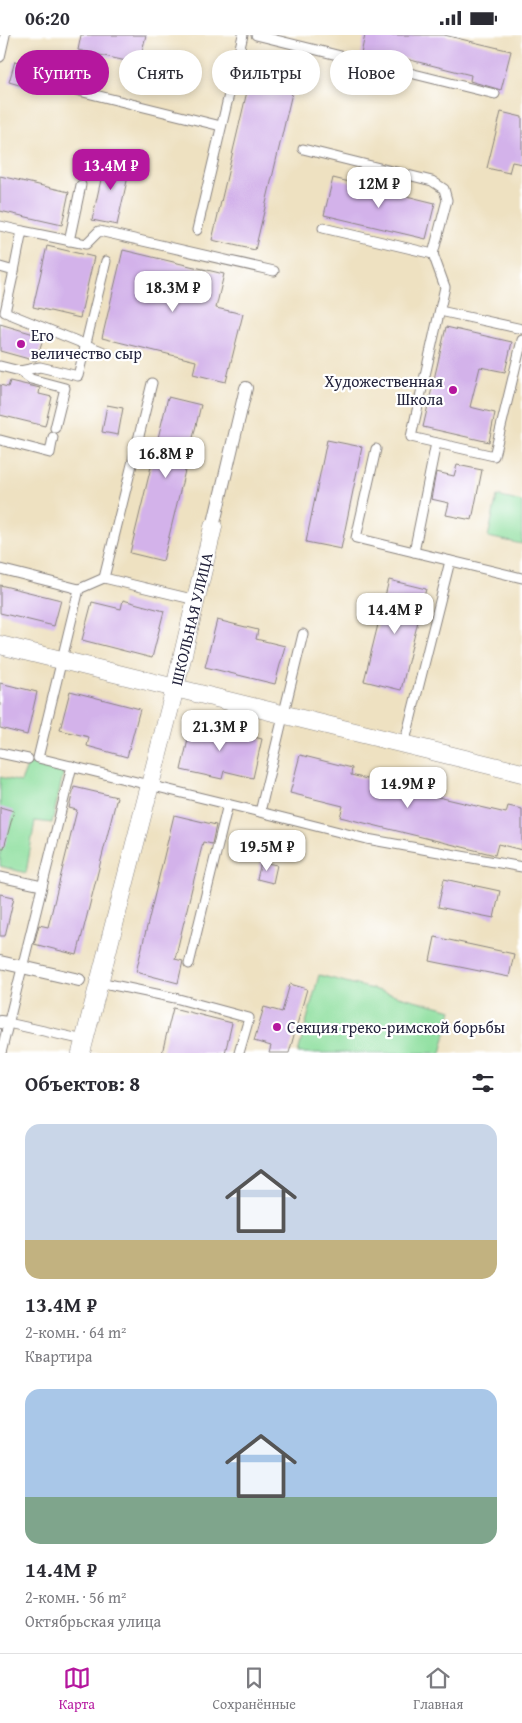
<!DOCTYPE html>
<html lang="ru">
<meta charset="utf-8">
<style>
body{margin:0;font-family:"Gentium Book Plus",serif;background:#f7f7f7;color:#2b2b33;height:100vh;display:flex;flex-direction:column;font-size:19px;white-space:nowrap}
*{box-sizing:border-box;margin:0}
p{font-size:16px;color:#7c7c81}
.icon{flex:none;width:28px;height:28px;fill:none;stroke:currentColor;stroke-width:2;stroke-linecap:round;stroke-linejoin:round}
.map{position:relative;height:1018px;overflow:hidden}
.details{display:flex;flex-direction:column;background:#fff;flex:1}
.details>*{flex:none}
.banner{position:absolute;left:15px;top:15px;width:492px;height:45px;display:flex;gap:10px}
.price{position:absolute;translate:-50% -42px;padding:0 11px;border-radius:10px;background:#fff;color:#222;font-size:16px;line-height:32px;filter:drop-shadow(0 1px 2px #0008)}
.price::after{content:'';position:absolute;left:50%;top:30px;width:15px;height:11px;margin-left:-8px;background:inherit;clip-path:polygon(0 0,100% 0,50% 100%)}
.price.current{background:#b5179e;color:#fff}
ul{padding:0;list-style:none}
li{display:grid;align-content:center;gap:10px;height:265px;padding:0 25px}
li span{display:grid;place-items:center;height:155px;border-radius:15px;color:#555}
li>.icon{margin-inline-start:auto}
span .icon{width:90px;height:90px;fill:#fffc;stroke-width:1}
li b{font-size:21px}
h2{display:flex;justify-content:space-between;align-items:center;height:60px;padding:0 25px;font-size:21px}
.pill{padding:0 18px;border-radius:22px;background:#fff;box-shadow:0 2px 8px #0003;font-size:18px;line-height:45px}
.pill.current{background:#b5179e;color:#fff}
.status{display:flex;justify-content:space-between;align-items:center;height:35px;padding:0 25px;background:#fff;direction:ltr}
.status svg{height:14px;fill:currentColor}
.dock{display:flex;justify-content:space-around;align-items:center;height:70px;border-top:1px solid #e1e1e2;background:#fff;font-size:14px;color:#7c7c81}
.dock a{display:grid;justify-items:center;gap:2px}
.dock .current{color:#b5179e}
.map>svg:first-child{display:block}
.green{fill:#8edf9f;stroke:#58806d}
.building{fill:#d3b2ea}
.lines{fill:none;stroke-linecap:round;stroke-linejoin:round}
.service-casing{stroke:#88827e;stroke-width:11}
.pedestrian-casing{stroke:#88827e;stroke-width:14}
.minor-casing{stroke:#88827e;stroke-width:19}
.service{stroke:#fff;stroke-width:9}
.pedestrian{stroke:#fff;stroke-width:12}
.minor{stroke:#fff;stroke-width:18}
.poi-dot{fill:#b5179e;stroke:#fff;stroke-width:2}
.labels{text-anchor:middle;stroke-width:4.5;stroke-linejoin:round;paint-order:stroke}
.poi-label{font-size:16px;fill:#22223b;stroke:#fff;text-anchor:start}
.street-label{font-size:16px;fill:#22223b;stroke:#fff}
</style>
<div class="status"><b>06:20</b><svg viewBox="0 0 49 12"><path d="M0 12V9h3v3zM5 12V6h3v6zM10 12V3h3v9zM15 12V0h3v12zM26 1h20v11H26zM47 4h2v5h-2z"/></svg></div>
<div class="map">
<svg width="522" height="1018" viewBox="0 0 522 1018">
<rect width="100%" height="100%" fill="#fff"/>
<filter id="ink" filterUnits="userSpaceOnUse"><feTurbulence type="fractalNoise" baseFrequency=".02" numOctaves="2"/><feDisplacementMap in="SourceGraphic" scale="10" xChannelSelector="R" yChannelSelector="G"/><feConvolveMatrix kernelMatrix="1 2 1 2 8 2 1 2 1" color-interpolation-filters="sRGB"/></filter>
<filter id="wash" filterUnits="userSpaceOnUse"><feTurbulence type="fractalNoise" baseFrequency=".0096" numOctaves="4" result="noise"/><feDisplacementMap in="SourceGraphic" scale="20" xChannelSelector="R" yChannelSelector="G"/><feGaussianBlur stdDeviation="1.12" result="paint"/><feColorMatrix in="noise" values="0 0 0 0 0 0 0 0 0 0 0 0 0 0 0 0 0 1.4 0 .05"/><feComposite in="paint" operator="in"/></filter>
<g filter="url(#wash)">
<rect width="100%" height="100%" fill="#eee1c1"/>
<g class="green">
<polygon points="497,461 522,467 522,509 488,502"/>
<polygon points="37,728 64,735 52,788 35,786 26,838 0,831 0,742 21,747 28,729"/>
<polygon points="319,940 452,975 441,1018 298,1018"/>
</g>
<g id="blocks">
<g class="building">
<polygon points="81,0 146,0 139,29 78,15"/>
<polygon points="365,0 444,0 511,16 501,55 470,46 471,40 394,21 392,27 361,19"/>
<polygon points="15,26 42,33 36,55 9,47"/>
<polygon points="249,48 292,58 255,215 212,205"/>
<polygon points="501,77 522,82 522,129 512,127 509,138 487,133"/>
<polygon points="106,122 131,128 117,190 92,185"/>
<polygon points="0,141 69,157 62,190 0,176"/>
<polygon points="333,143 435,168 426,204 324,180"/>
<polygon points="47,211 94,222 80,283 33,272"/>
<polygon points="123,215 224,239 216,273 243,279 226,347 193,339 196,326 102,303"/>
<polygon points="0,289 44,302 36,326 0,316"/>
<polygon points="446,292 512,307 505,337 480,332 470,372 495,378 489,407 423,392"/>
<polygon points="10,346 40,353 39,359 52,362 45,391 0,380 0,350 8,352"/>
<polygon points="168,362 201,370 163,526 130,518"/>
<polygon points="107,370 123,373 118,400 102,397"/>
<polygon points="327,405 362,412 341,514 306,507"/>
<polygon points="457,430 482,435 472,485 446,480 449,468 431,464 436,437 454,441"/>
<polygon points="389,545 426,554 401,655 364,646"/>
<polygon points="0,550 61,565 54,591 0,578"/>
<polygon points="123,565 164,576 152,623 82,605 92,567 121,574"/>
<polygon points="217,585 258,595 256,604 285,611 275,649 205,632"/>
<polygon points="0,648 37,657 27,700 0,693"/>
<polygon points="70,656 140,674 127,722 87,711 89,702 60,695"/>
<polygon points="192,687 262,704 253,743 224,736 222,744 181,735"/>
<polygon points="300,720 352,733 351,740 434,761 506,778 508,771 522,774 522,815 498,809 495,820 340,782 343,771 290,758"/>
<polygon points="74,752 117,762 77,920 34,909 39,890 48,892 77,775 69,773"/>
<polygon points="0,772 14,776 4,813 0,813"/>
<polygon points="174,780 216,790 212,809 203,807 175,924 183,926 178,948 136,937"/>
<polygon points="261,827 277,830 273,848 257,844"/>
<polygon points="444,844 500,856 494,883 438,872"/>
<polygon points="0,859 14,862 5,901 0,901"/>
<polygon points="435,902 514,919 509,942 430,926"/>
<polygon points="290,949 307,954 289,1018 269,1018 271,1011 254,1006 264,972 282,977"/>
<polygon points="173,973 232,988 225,1018 162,1018"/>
</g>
</g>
</g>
<g filter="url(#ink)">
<use href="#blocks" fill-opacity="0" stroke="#88827e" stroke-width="1"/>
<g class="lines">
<defs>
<g id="service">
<polyline points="256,0 495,59"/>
<polyline points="0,22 5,0"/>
<polyline points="71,54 221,91"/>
<polyline points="303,114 432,146 444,154 447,165 433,219 323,193"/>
<polyline points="0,191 22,196"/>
<polyline points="197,195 243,0"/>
<polyline points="69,206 81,150"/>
<polyline points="433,219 445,252 411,402 494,421 522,305"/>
<polyline points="0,232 14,236 5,277 109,319"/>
<polyline points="14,236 22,196 86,209 99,196 274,236"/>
<polyline points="440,276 522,294"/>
<polyline points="0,331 20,336 31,344 65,353 55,393"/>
<polyline points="20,336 40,332 78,341 106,226"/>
<polyline points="152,348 104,543 196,565"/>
<polyline points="0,405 50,418 53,402"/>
<polyline points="376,414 356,503 522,543"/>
<polyline points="414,517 436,408"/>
<polyline points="0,534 79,554 38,723 260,777 303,599"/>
<polyline points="79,554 104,543"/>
<polyline points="404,710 450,526"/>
<polyline points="0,718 28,724"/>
<polyline points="260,777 367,804 522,832"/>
<polyline points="0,842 42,851"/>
<polyline points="189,929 228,769"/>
<polyline points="99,947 175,963 249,983 239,1018"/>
<polyline points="8,988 84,1005"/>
<polyline points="1,1018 72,731"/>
</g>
<g id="pedestrian">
<polyline points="213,492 246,353"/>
<polyline points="0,927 79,945"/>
<polyline points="0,987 8,988"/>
</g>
<g id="minor">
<polyline points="0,610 522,738"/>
<path id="s1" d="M81,1018L175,653L213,492"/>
</g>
</defs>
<use href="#service" class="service-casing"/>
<use href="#pedestrian" class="pedestrian-casing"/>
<use href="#minor" class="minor-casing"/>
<use href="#service" class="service"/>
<use href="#pedestrian" class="pedestrian"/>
<use href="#minor" class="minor"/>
</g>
</g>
<g class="poi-dot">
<circle cx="21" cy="309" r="5"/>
<circle cx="453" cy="355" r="5"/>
<circle cx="277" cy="992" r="5"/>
</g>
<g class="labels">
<g class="poi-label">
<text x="31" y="306">Его<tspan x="31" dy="18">величество сыр</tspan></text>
<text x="443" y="352" text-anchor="end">Художественная<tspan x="443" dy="18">Школа</tspan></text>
<text x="287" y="998">Секция греко-римской борьбы</text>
</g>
<g class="street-label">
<text dy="6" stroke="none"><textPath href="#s1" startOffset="448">ШКОЛЬНАЯ УЛИЦА</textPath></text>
</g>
</g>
</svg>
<b class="price current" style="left:111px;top:156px">13.4M ₽</b>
<b class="price" style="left:379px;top:174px">12M ₽</b>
<b class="price" style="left:173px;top:278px">18.3M ₽</b>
<b class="price" style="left:166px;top:444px">16.8M ₽</b>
<b class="price" style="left:395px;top:600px">14.4M ₽</b>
<b class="price" style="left:220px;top:717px">21.3M ₽</b>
<b class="price" style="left:408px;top:774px">14.9M ₽</b>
<b class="price" style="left:267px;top:837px">19.5M ₽</b>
<div class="banner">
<a class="pill current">Купить</a>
<a class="pill">Снять</a>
<a class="pill">Фильтры</a>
<a class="pill">Новое</a>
</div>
</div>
<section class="details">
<h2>Объектов: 8<svg class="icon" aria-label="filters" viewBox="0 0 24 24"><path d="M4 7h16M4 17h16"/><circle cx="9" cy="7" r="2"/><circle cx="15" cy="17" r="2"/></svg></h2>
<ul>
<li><span style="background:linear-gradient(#c9d6e8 75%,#c2b280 0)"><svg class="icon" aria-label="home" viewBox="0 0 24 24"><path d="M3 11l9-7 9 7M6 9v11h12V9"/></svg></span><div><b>13.4M ₽</b><p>2-комн. · 64 m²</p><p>Квартира</p></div></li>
<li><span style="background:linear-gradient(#a9c7e8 70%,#7fa58c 0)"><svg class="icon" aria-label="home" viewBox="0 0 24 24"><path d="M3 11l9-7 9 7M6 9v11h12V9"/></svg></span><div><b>14.4M ₽</b><p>2-комн. · 56 m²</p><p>Октябрьская улица</p></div></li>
</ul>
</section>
<nav class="dock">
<a class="current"><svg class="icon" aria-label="map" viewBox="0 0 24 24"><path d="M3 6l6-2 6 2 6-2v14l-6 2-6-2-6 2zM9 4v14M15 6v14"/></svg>Карта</a>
<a><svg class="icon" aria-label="saved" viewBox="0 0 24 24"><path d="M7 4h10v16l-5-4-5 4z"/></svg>Сохранённые</a>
<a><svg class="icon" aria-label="home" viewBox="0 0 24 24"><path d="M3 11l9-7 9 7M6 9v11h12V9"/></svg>Главная</a>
</nav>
